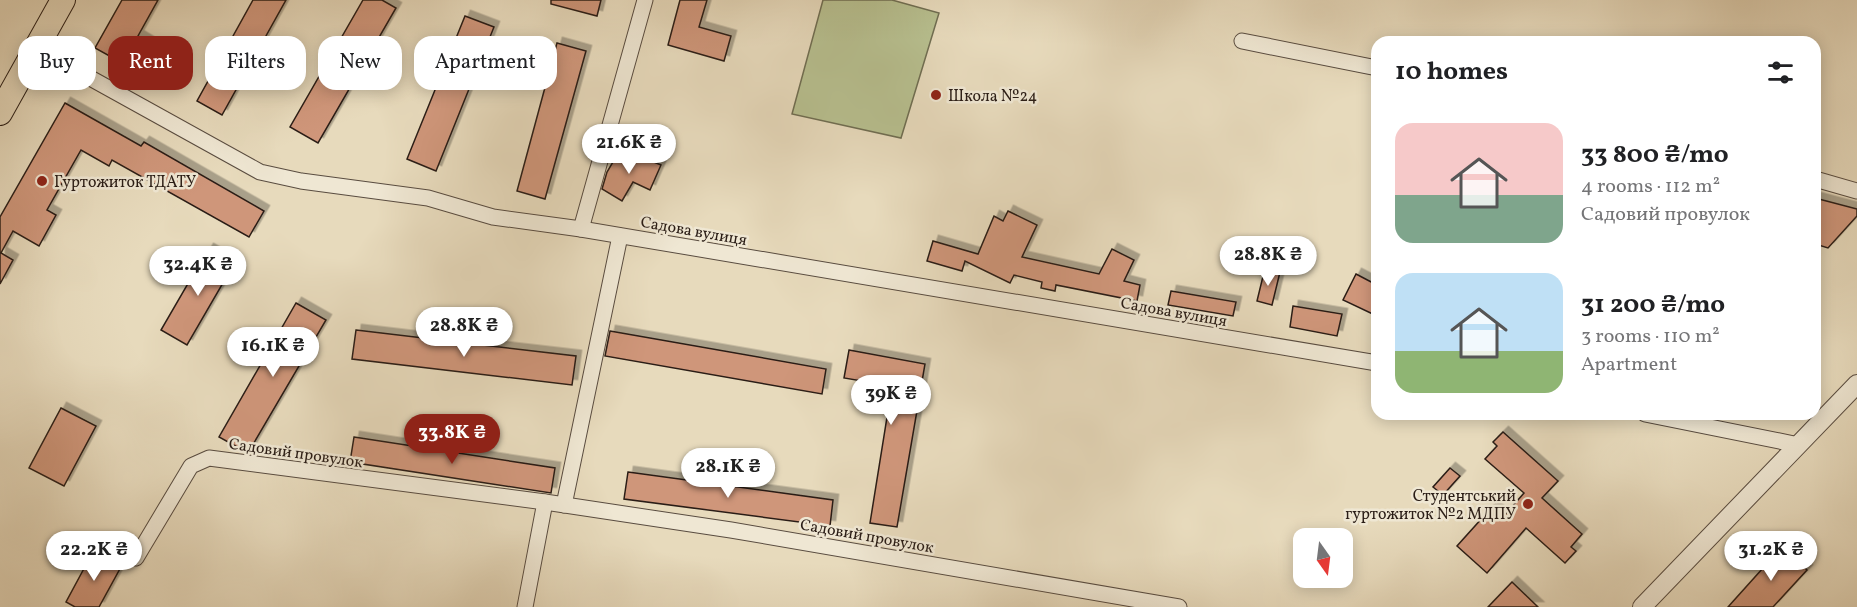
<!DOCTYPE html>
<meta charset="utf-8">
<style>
body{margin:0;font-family:Vollkorn,serif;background:#f2f2f2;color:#202124;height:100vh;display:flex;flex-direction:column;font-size:22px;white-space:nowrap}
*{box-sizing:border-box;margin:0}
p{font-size:20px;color:#757577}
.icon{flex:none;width:33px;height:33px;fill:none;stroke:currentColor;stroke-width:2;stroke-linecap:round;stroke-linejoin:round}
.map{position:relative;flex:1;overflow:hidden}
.side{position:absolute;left:1371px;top:36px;width:450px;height:384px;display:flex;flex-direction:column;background:#fff;border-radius:18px;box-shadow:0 3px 15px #0003}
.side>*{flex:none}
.top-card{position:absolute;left:18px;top:36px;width:570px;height:54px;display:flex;gap:12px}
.needle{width:39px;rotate:166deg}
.tools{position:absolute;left:1293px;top:528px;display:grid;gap:12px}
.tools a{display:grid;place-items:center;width:60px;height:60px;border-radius:12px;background:#fff;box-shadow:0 3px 15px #0003;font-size:30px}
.price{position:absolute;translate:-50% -51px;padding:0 14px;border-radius:21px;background:#fff;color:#222;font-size:20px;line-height:39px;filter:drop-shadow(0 2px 3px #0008)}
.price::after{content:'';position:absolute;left:50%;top:36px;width:18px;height:14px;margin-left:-9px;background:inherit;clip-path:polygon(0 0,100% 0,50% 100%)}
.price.selected{background:#8f2418;color:#fff}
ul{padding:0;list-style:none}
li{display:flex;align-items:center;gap:18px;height:150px;padding:0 24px}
li span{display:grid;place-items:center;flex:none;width:168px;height:120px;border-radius:18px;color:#555}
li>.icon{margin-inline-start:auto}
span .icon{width:72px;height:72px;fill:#fffc;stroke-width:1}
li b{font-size:26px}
h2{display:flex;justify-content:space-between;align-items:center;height:72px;padding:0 24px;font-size:26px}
.chip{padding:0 21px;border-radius:18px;background:#fff;box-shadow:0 3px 15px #0003;font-size:21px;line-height:54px}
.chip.selected{background:#8f2418;color:#fff}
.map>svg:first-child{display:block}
.green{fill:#b7bf8f;stroke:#706e52;stroke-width:1.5}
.building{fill:#cf967a;stroke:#2a1d16;stroke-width:1.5;filter:url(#shadow)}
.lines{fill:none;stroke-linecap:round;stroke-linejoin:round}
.minor-casing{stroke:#594c40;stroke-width:17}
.tertiary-casing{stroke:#594c40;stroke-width:20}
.trunk-casing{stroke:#2a1d16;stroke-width:26}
.minor{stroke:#efe7d3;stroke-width:15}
.tertiary{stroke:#efe7d3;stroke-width:18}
.trunk{stroke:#e7dabc;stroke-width:24}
.poi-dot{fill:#8f2418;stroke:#efe7d3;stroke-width:2}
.labels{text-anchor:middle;stroke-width:5;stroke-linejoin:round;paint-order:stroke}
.poi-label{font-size:16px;fill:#2a1d16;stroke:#efe7d3;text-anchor:start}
.street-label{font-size:16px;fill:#2a1d16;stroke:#efe7d3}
</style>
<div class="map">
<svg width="1857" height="607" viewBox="0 0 1857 607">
<defs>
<filter id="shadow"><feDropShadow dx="5.5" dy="-5.5" stdDeviation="0" flood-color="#0004"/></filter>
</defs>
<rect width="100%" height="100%" fill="#e7dabc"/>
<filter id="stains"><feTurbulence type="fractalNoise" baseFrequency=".00333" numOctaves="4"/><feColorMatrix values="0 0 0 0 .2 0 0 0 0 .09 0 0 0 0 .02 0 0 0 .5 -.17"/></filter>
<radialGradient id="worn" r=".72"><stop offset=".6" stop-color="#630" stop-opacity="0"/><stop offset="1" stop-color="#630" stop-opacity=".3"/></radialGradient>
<polygon class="green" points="823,0 892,0 939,13 901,138 792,114"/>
<g class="building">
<polygon points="122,0 158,0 138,36 148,42 133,69 95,48"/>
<polygon points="253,0 286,0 222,115 197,101"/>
<polygon points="363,0 382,0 396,8 318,143 290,127"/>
<polygon points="551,0 601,0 597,16 551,4"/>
<polygon points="680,0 707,0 699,27 731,36 724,61 668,45"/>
<polygon points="465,16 494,27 436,171 407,159"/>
<polygon points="557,43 586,51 545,199 517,191"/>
<polygon points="65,103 141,146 144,142 264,211 249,237 112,160 109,166 81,150 47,210 56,215 39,246 13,231 1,253 13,260 0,284 0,217"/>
<polygon points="620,150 635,159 637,155 661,165 650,190 633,182 622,201 602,189 607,172"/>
<polygon points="1815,198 1857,209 1857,216 1828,248 1815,244"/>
<polygon points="1008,211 1037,225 1022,257 1099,274 1112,249 1134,260 1124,281 1140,285 1137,301 1056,285 1055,291 1041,288 1042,282 1014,275 1010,283 965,261 962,271 927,261 933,241 978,254 994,216 1003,221"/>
<polygon points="208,249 234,264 187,345 161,330"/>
<polygon points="1265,268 1280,272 1272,305 1257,301"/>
<polygon points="1356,274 1377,285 1377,316 1343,300"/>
<polygon points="1171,291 1236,302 1233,316 1168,305"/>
<polygon points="296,303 326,320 248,453 219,437"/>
<polygon points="1293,306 1342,314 1337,336 1290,327"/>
<polygon points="356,330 576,356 572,385 352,359"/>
<polygon points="610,331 826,369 822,394 605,356"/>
<polygon points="849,350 925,364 897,527 870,523 892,386 844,378"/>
<polygon points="61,408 96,426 64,486 29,468"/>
<polygon points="1503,432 1558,481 1542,498 1582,534 1571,547 1576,551 1565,563 1526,528 1487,573 1457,546 1493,506 1504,516 1524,493 1485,459 1497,446 1493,442"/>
<polygon points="354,437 555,468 551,493 350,462"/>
<polygon points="1450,468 1460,476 1443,495 1433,487"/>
<polygon points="628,472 833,500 830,526 624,499"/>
<polygon points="1782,547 1807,570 1773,607 1728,607"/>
<polygon points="94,550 122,565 99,607 75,607 66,602"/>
<polygon points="1512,582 1538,607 1488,607"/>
</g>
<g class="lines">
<defs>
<g id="minor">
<polyline points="1242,41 1377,68"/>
<polyline points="36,48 260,172 301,181 428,198 493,217 581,229 1377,363"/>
<polyline points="1815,179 1857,191"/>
<polyline points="581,229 645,0"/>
<polyline points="1645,414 1799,445"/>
<polyline points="564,505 620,236"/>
<polyline points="136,558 191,466 209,458 545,502 731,530 1179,607"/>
<polyline points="525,607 545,502"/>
</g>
<polyline id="tertiary" points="1642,607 1857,384"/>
<polyline id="trunk" points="0,113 63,0"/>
</defs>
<use href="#minor" class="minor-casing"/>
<use href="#tertiary" class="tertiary-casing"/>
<use href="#trunk" class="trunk-casing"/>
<use href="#minor" class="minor"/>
<use href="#tertiary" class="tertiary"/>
<use href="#trunk" class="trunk"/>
</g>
<g class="poi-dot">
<circle cx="936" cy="95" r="6"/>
<circle cx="42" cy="181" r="6"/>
<circle cx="1528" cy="504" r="6"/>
</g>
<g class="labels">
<g class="poi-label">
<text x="948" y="101">Школа №24</text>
<text x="54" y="187">Гуртожиток ТДАТУ</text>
<text x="1516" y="501" text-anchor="end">Студентський<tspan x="1516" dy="18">гуртожиток №2 МДПУ</tspan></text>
</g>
<g class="street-label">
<text transform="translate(694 230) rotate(10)" y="6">Садова вулиця</text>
<text transform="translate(1174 311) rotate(10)" y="6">Садова вулиця</text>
<text transform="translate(296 452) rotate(8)" y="6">Садовий провулок</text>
<text transform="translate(867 535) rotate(10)" y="6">Садовий провулок</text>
</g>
</g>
<rect width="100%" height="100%" filter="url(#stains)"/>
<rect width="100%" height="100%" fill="url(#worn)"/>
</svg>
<div class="tools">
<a><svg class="needle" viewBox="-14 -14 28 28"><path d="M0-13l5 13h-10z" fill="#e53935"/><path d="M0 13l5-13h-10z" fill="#757577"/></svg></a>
</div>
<b class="price" style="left:629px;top:175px">21.6K ₴</b>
<b class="price" style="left:1268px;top:287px">28.8K ₴</b>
<b class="price" style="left:198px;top:297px">32.4K ₴</b>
<b class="price" style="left:464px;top:358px">28.8K ₴</b>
<b class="price" style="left:273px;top:378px">16.1K ₴</b>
<b class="price" style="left:891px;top:426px">39K ₴</b>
<b class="price selected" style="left:452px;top:465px">33.8K ₴</b>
<b class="price" style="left:728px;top:499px">28.1K ₴</b>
<b class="price" style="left:94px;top:582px">22.2K ₴</b>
<b class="price" style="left:1771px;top:582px">31.2K ₴</b>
<div class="top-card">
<a class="chip">Buy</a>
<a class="chip selected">Rent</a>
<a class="chip">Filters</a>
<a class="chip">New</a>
<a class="chip">Apartment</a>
</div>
<section class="side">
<h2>10 homes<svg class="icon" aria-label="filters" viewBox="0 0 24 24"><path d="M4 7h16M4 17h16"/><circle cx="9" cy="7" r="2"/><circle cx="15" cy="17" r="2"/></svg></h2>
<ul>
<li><span style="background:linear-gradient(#f6c9c9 60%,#7fa58c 0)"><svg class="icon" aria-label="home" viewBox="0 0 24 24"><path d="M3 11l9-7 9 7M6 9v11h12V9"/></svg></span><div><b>33 800 ₴/mo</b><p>4 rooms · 112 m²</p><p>Садовий провулок</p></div></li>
<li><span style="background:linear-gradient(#bfe0f5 65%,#8fb573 0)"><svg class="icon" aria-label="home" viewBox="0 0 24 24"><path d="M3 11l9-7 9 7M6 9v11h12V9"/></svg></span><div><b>31 200 ₴/mo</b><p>3 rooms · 110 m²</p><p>Apartment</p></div></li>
</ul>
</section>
</div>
